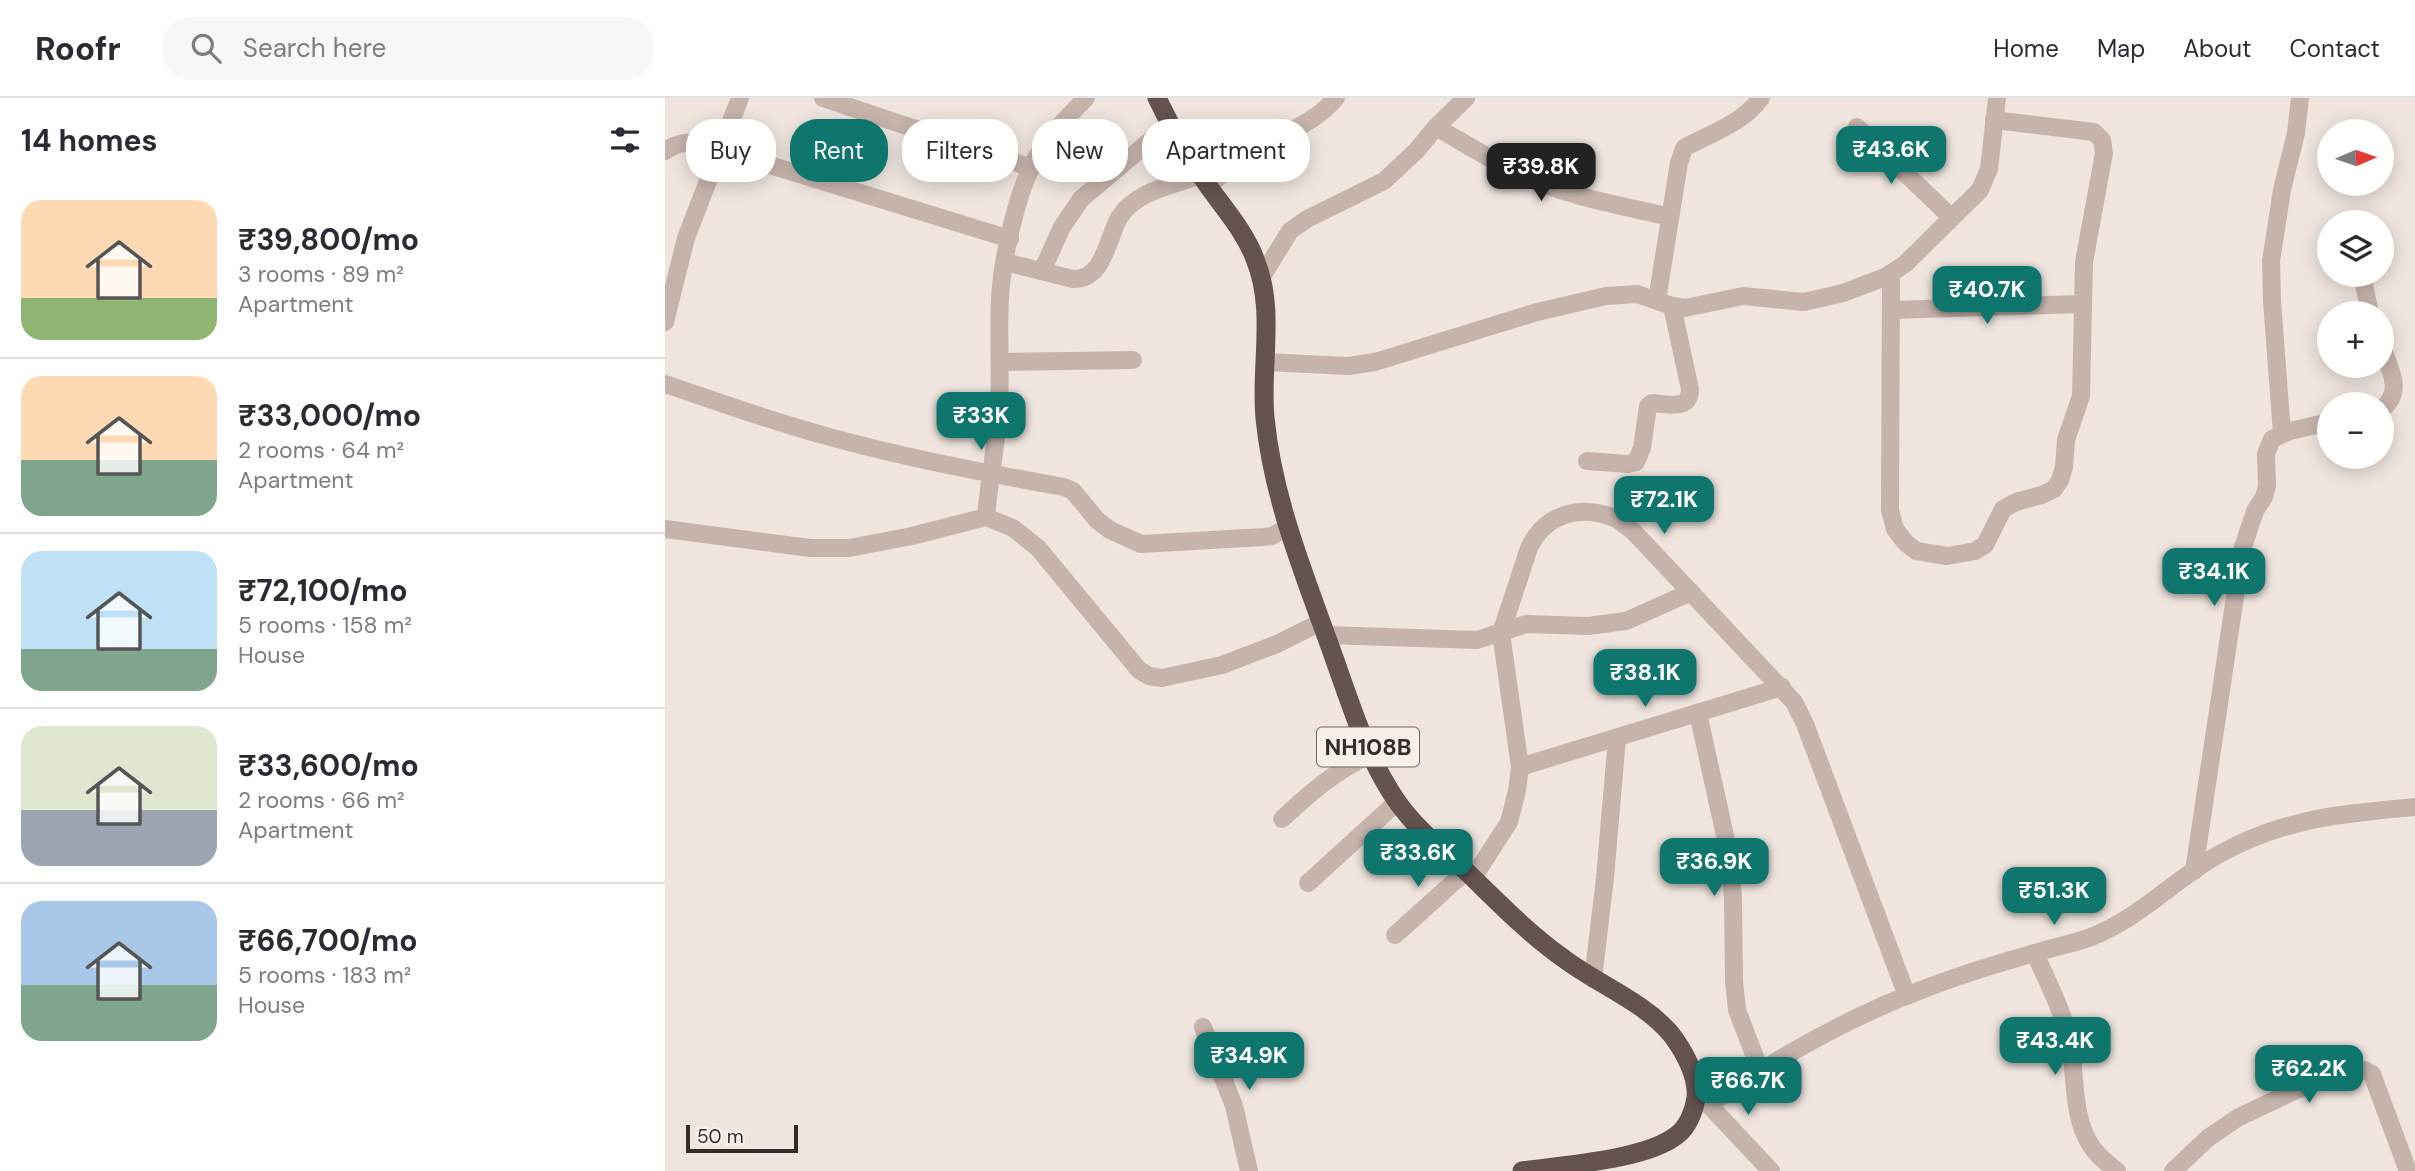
<!DOCTYPE html>
<meta charset="utf-8">
<style>
body{margin:0;font-family:"DM Sans",sans-serif;background:#f7f7f7;color:#2b2b33;height:100vh;display:flex;flex-direction:column;font-size:26px;white-space:nowrap}
*{box-sizing:border-box;margin:0}
p{font-size:23px;color:#7c7c81}
.icon{flex:none;width:38px;height:38px;fill:none;stroke:currentColor;stroke-width:2;stroke-linecap:round;stroke-linejoin:round}
.map{position:relative;flex:1;overflow:hidden}
.sheet{display:flex;flex-direction:column;background:#fff;width:665px}
.sheet>*{flex:none}
.top-card{position:absolute;left:21px;top:21px;width:665px;height:63px;display:flex;gap:14px}
.needle{width:46px;rotate:88deg}
.controls{position:absolute;left:1652px;top:21px;display:grid;gap:14px}
.controls a{display:grid;place-items:center;width:77px;height:77px;border-radius:50%;background:#fff;box-shadow:0 4px 18px #0003;font-size:35px}
.scale{position:absolute;left:21px;bottom:18px;width:112px;box-sizing:border-box;padding-left:7px;border:4px solid #352b2a;border-top:0;font-size:19px;line-height:24px;white-space:nowrap;color:#352b2a;-webkit-text-stroke:5px #f7efea;paint-order:stroke}
.price{position:absolute;translate:-50% -60px;padding:0 16px;border-radius:14px;background:#0f766e;color:#fff;font-size:23px;line-height:46px;filter:drop-shadow(0 2px 4px #0008)}
.price::after{content:'';position:absolute;left:50%;top:42px;width:21px;height:16px;margin-left:-10px;background:inherit;clip-path:polygon(0 0,100% 0,50% 100%)}
.price.selected{background:#222;color:#fff}
ul{padding:0;list-style:none}
li{display:flex;align-items:center;gap:21px;height:175px;padding:0 21px}
li+li{border-top:2px solid #e1e1e2}
li span{display:grid;place-items:center;flex:none;width:196px;height:140px;border-radius:21px;color:#555}
li>.icon{margin-inline-start:auto}
span .icon{width:84px;height:84px;fill:#fffc;stroke-width:1}
li b{font-size:30px}
h2{display:flex;justify-content:space-between;align-items:center;height:84px;padding:0 21px;font-size:30px}
.tag{padding:0 24px;border-radius:28px;background:#fff;box-shadow:0 4px 18px #0003;font-size:24px;line-height:63px}
.tag.selected{background:#0f766e;color:#fff}
header{display:flex;align-items:center;gap:42px;box-sizing:border-box;height:98px;padding:0 35px;background:#fff;border-bottom:2px solid #e1e1e2}
header strong{font-size:33px}
nav{display:flex;gap:38px;margin-inline-start:auto;font-size:24px}
.search{width:490px;height:63px;background:#f7f7f7;display:flex;align-items:center;gap:18px;box-sizing:border-box;padding:0 24px;border-radius:28px;color:#7c7c81;font-size:26px}
main{display:flex;flex:1;min-height:0}
.map>svg:first-child{display:block}
.lines{fill:none;stroke-linecap:round;stroke-linejoin:round}
.minor{stroke:#c6b4ac;stroke-width:18}
.trunk{stroke:#655350;stroke-width:19}
.labels{text-anchor:middle;stroke-width:7;stroke-linejoin:round;paint-order:stroke}
.shield{fill:#f7efea;stroke:#6f6664;stroke-width:2}
.shield-label{font-size:23px;font-weight:bold;fill:#352b2a}
</style>
<header>
<strong>Roofr</strong>
<div class="search"><svg class="icon" aria-label="search" viewBox="0 0 24 24"><circle cx="10" cy="10" r="6"/><path d="M15 15l6 6"/></svg>Search here</div>
<nav><a>Home</a><a>Map</a><a>About</a><a>Contact</a></nav>
</header>
<main>
<section class="sheet">
<h2>14 homes<svg class="icon" aria-label="filters" viewBox="0 0 24 24"><path d="M4 7h16M4 17h16"/><circle cx="9" cy="7" r="2"/><circle cx="15" cy="17" r="2"/></svg></h2>
<ul>
<li><span style="background:linear-gradient(#ffd9b3 70%,#8fb573 0)"><svg class="icon" aria-label="home" viewBox="0 0 24 24"><path d="M3 11l9-7 9 7M6 9v11h12V9"/></svg></span><div><b>₹39,800/mo</b><p>3 rooms · 89 m²</p><p>Apartment</p></div></li>
<li><span style="background:linear-gradient(#ffd9b3 60%,#7fa58c 0)"><svg class="icon" aria-label="home" viewBox="0 0 24 24"><path d="M3 11l9-7 9 7M6 9v11h12V9"/></svg></span><div><b>₹33,000/mo</b><p>2 rooms · 64 m²</p><p>Apartment</p></div></li>
<li><span style="background:linear-gradient(#bfe0f5 70%,#7fa58c 0)"><svg class="icon" aria-label="home" viewBox="0 0 24 24"><path d="M3 11l9-7 9 7M6 9v11h12V9"/></svg></span><div><b>₹72,100/mo</b><p>5 rooms · 158 m²</p><p>House</p></div></li>
<li><span style="background:linear-gradient(#dfe7d0 60%,#9aa5b1 0)"><svg class="icon" aria-label="home" viewBox="0 0 24 24"><path d="M3 11l9-7 9 7M6 9v11h12V9"/></svg></span><div><b>₹33,600/mo</b><p>2 rooms · 66 m²</p><p>Apartment</p></div></li>
<li><span style="background:linear-gradient(#a9c7e8 60%,#7fa58c 0)"><svg class="icon" aria-label="home" viewBox="0 0 24 24"><path d="M3 11l9-7 9 7M6 9v11h12V9"/></svg></span><div><b>₹66,700/mo</b><p>5 rooms · 183 m²</p><p>House</p></div></li>
</ul>
</section>
<div class="map">
<svg width="1750" height="1073" viewBox="0 0 1750 1073">
<rect width="100%" height="100%" fill="#efe5de"/>
<g class="lines">
<g class="minor">
<polyline points="158,0 367,70"/>
<path d="M771,29C799,45 826,62 855,76C902,99 955,107 1005,119"/>
<polyline points="1192,29 1287,120"/>
<path d="M0,53C21,39 31,46 53,51L345,141"/>
<path d="M543,88C559,76 574,60 592,50C620,34 649,26 671,0"/>
<path d="M340,164L408,181C439,182 442,141 454,120C471,92 508,88 535,77"/>
<polyline points="377,173 397,129 416,101 505,26"/>
<polyline points="1226,176 1225,412 1230,431 1240,444 1251,453 1282,458 1310,453 1320,447 1338,411 1351,404 1377,397 1389,391 1395,382 1399,369 1401,342 1416,298 1419,164 1439,55 1437,42 1429,34 1329,22"/>
<polyline points="1697,177 1705,215"/>
<polyline points="596,180 625,133 642,121 719,83 752,52 771,29 801,0"/>
<path d="M992,202L1014,65L1019,50C1047,34 1076,27 1096,0"/>
<polyline points="1226,212 1417,206"/>
<polyline points="0,224 21,140 75,0"/>
<path d="M1717,249C1725,272 1739,293 1717,311"/>
<polyline points="336,264 468,262"/>
<polyline points="601,264 684,268 710,264 872,214 941,198 972,196 1007,208 1020,210 1078,198 1139,204 1178,195 1220,179 1240,166 1315,92 1324,71 1332,0"/>
<path d="M0,286C39,299 78,313 117,325C209,354 304,372 399,389L408,393L432,422L445,432L476,446L599,439L607,438L623,429"/>
<polyline points="1617,335 1607,203 1606,163 1617,92 1631,35 1635,0"/>
<path d="M922,363L963,366L971,364L977,350L983,308L987,305C1003,306 1025,313 1025,291L1007,208"/>
<path d="M321,419C324,382 332,345 334,308C336,272 333,236 335,201C337,162 352,90 373,57C386,36 403,18 421,0"/>
<polyline points="0,431 145,450 184,450 247,438 321,419 348,430 373,450 474,572 484,578 497,580 557,567 612,546 656,524"/>
<polyline points="661,537 812,542 861,526 923,528 961,523 1026,494"/>
<polyline points="1033,615 1064,756 1068,800 1069,883 1072,912 1095,972"/>
<polyline points="855,669 1117,589"/>
<path d="M617,721C646,694 669,674 706,656"/>
<polyline points="1529,773 1577,452 1590,413 1599,399 1602,388 1601,356 1607,341 1625,333 1664,324"/>
<path d="M808,780L844,724L852,693L855,669L836,535L864,450C880,416 915,406 949,420C956,423 962,429 968,433L1129,604L1140,626L1242,898"/>
<polyline points="643,785 732,704"/>
<polyline points="730,837 801,773"/>
<path d="M1370,855C1382,884 1399,914 1405,946C1411,978 1407,1017 1425,1046C1431,1057 1442,1065 1452,1073"/>
<polyline points="928,881 940,780 952,640"/>
<polyline points="538,929 569,1008 584,1073"/>
<polyline points="1036,1001 1044,1007 1106,1073"/>
<path d="M1044,1007C1113,959 1185,918 1264,889C1299,876 1334,865 1370,855C1388,849 1408,846 1426,839C1473,821 1508,783 1551,758C1618,720 1676,716 1750,709"/>
<path d="M1508,1073L1543,1040L1574,1019L1674,972C1688,969 1695,969 1707,976L1743,1073"/>
</g>
<path class="trunk" d="M492,0C505,27 520,54 537,79C554,105 579,131 590,161C611,212 595,267 600,320C608,402 640,478 667,554C685,604 701,658 731,702C750,730 779,753 804,776C834,805 864,836 898,860C932,886 978,903 1006,936C1019,953 1033,978 1031,1000C1029,1013 1023,1029 1012,1037C981,1062 898,1067 857,1073"/>
</g>
<g class="labels">
<rect class="shield" x="652" y="629.5" width="102" height="39" rx="5"/>
<g class="shield-label">
<text x="703" y="657">NH108B</text>
</g>
</g>
</svg>
<div class="controls">
<a><svg class="needle" viewBox="-14 -14 28 28"><path d="M0-13l5 13h-10z" fill="#e53935"/><path d="M0 13l5-13h-10z" fill="#7c7c81"/></svg></a>
<a><svg class="icon" aria-label="layers" viewBox="0 0 24 24"><path d="M12 4l9 5-9 5-9-5zM3 14l9 5 9-5"/></svg></a>
<a>+</a>
<a>−</a>
</div>
<div class="scale">50 m</div>
<b class="price" style="left:1226px;top:88px">₹43.6K</b>
<b class="price selected" style="left:876px;top:105px">₹39.8K</b>
<b class="price" style="left:1322px;top:228px">₹40.7K</b>
<b class="price" style="left:316px;top:354px">₹33K</b>
<b class="price" style="left:999px;top:438px">₹72.1K</b>
<b class="price" style="left:1549px;top:510px">₹34.1K</b>
<b class="price" style="left:980px;top:611px">₹38.1K</b>
<b class="price" style="left:753px;top:791px">₹33.6K</b>
<b class="price" style="left:1049px;top:800px">₹36.9K</b>
<b class="price" style="left:1389px;top:829px">₹51.3K</b>
<b class="price" style="left:1390px;top:979px">₹43.4K</b>
<b class="price" style="left:584px;top:994px">₹34.9K</b>
<b class="price" style="left:1644px;top:1007px">₹62.2K</b>
<b class="price" style="left:1083px;top:1019px">₹66.7K</b>
<div class="top-card">
<a class="tag">Buy</a>
<a class="tag selected">Rent</a>
<a class="tag">Filters</a>
<a class="tag">New</a>
<a class="tag">Apartment</a>
</div>
</div>
</main>
